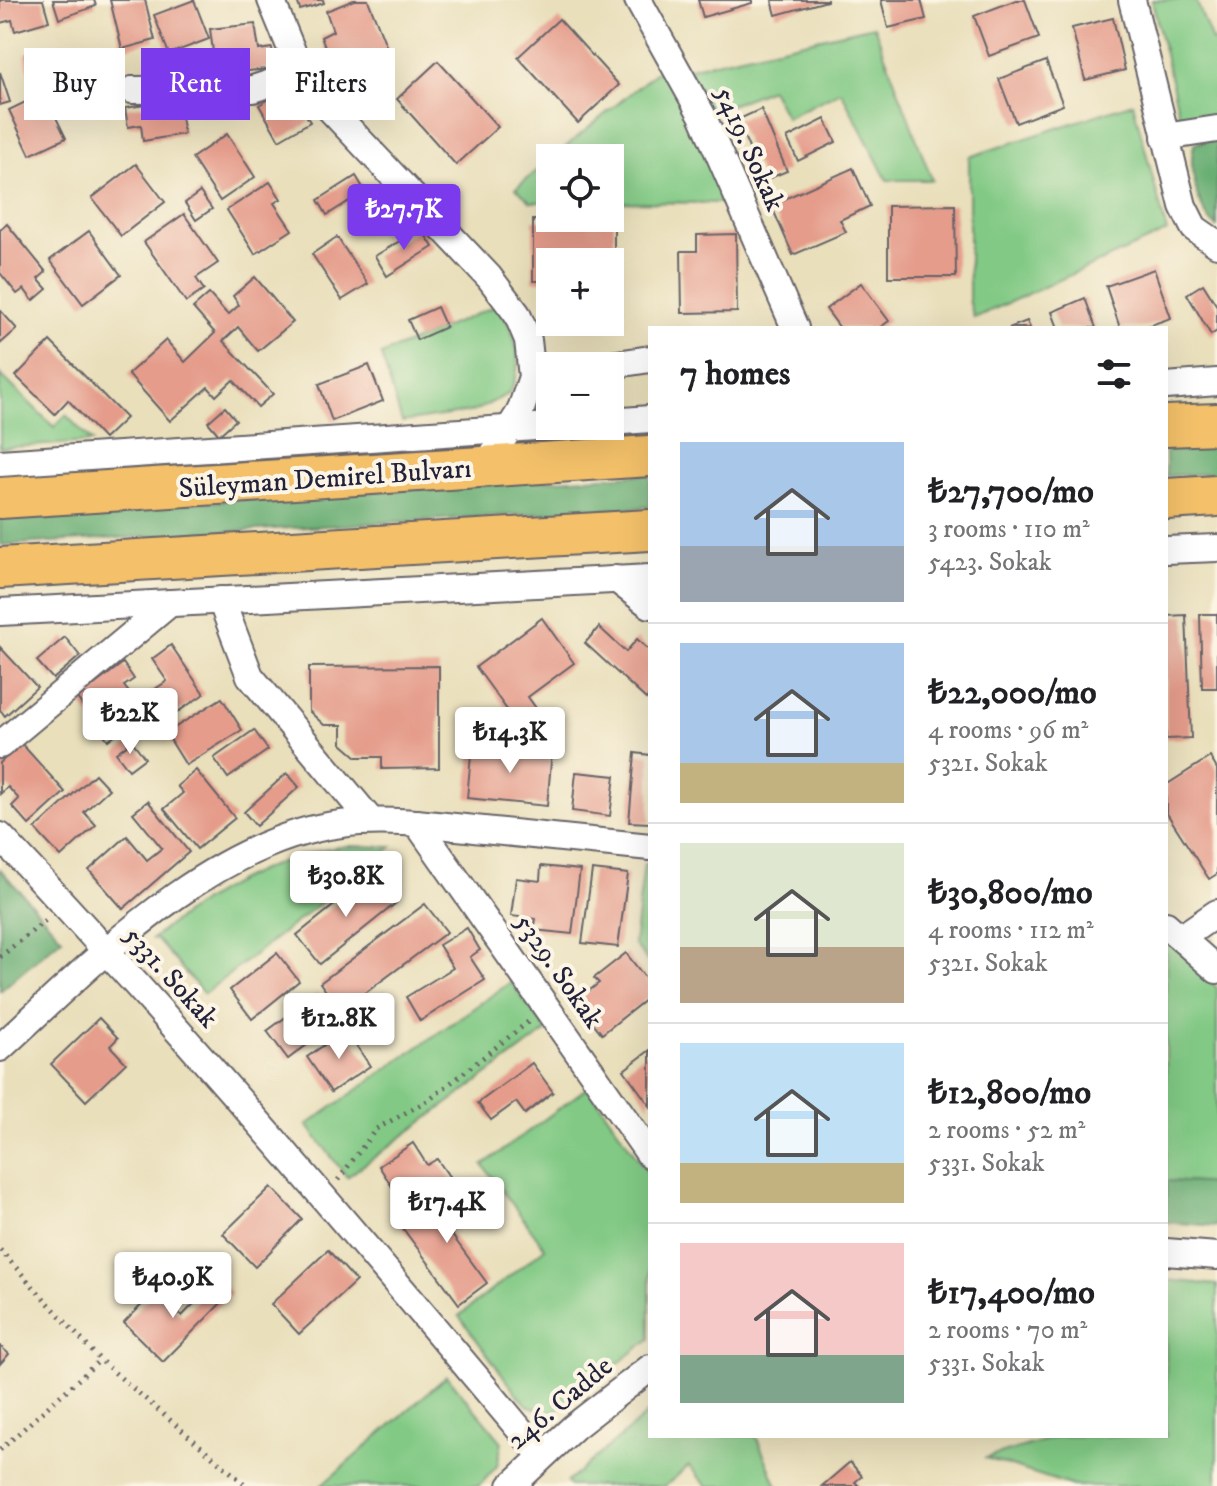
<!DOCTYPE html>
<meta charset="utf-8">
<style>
body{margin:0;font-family:"IM FELL DW Pica",serif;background:#f2f2f2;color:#202124;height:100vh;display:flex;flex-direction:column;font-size:30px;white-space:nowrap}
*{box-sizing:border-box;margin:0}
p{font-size:26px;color:#757577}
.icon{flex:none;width:44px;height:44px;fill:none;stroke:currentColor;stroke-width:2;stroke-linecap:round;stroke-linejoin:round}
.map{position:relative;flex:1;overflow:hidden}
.side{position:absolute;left:648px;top:326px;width:520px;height:1112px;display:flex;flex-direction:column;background:#fff;border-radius:0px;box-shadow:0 8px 32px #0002}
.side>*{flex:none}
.banner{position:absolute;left:24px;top:48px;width:504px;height:72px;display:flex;gap:16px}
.controls{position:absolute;left:536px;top:144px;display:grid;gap:16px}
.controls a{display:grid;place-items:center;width:88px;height:88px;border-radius:0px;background:#fff;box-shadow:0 8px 32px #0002;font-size:40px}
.price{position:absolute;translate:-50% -68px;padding:0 18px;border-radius:8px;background:#fff;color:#222;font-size:26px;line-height:52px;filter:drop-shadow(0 2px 4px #0008)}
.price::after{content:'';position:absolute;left:50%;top:48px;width:24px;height:18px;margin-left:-12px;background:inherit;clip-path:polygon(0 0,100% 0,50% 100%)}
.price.selected{background:#7c3aed;color:#fff}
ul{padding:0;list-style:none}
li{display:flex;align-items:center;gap:24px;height:200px;padding:0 32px}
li+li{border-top:2px solid #e0e0e0}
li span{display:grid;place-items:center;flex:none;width:224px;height:160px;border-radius:0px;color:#555}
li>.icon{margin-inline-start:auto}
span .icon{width:96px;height:96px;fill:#fffc;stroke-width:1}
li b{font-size:34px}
h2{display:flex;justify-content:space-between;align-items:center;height:96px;padding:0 32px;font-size:34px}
.chip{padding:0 28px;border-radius:0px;background:#fff;box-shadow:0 8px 32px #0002;font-size:28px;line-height:72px}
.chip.selected{background:#7c3aed;color:#fff}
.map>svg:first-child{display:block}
.green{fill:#81c984;stroke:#527660;stroke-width:2}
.forest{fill:#68ad72;stroke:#456856;stroke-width:2}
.building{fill:#e59c8b}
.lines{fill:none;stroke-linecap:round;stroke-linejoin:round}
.minor-casing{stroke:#686468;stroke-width:30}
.highway-casing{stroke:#686468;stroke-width:44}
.path{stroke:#686468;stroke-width:5;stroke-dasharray:2 6;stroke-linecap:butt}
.minor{stroke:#fff;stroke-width:26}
.highway{stroke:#f4c16a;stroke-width:40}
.labels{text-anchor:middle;stroke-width:8;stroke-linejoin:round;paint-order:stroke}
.street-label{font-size:28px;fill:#22223b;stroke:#fcf5e5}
</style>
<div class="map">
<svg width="1217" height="1486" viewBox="0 0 1217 1486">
<rect width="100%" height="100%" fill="#fcf5e5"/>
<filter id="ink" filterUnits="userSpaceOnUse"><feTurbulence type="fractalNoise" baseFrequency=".0125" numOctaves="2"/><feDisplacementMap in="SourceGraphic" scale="16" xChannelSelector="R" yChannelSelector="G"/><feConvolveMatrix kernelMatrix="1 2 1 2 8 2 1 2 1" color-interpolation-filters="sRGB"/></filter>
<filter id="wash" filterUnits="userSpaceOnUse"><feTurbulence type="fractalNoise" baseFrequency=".006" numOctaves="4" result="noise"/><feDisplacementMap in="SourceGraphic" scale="32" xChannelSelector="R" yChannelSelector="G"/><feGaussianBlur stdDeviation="1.8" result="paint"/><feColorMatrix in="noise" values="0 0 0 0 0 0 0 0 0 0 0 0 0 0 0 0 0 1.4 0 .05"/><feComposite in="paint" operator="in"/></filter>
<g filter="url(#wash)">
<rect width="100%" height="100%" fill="#e9dfbb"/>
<g class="green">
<polygon points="1152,0 1196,0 1212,41 1217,40 1217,117 1181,122"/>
<polygon points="874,26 932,180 887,180 841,91 786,118 771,89 710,113 689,68"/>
<polygon points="662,67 682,101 727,203 610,202 610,158 552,158"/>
<polygon points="1133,103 1167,232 974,318 969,300 969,157"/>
<polygon points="550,160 550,202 531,202 516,188"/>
<path d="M497,305C517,334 525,360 510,393L475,411L402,422L381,355Z"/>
<polygon points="0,374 54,427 66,415 92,442 0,448"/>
<path d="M347,846L392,847L204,994L157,940L152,939C209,892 273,855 347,846Z"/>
<polygon points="644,864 650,864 650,964 634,944"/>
<polygon points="1166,942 1185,955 1217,988 1217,1184 1166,1181"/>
<polygon points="511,982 547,1031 347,1177 307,1125"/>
<polygon points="588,1087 650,1176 650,1339 552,1414 528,1406 517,1394 459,1316 545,1248 483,1165"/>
<polygon points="1166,1280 1217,1285 1217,1486 1073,1486 986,1458 1059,1436 1166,1436"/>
<polygon points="447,1376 502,1442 497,1466 479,1486 321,1486"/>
<polygon points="650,1412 650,1436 756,1436 777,1486 707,1486 689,1466 665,1486 570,1486 567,1482"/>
</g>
<g class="forest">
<path d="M1217,139V227C1198,214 1186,163 1195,143Z"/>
<polygon points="1217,439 1217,473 1166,476 1166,442"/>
<polygon points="650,474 650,507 0,545 0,515"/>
<polygon points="0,869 62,938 0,991"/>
<polygon points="1166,1181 1217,1184 1217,1226 1166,1222"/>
</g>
<g id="blocks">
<g class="building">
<polygon points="0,0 43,0 49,21 15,31 12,20 0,23"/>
<polygon points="53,0 94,0 96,6 59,19"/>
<polygon points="110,0 145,0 155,40 122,49"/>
<polygon points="194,0 209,39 169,54 154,15"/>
<polygon points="297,0 323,0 324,3 300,10"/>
<polygon points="354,0 368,0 391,58 338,80 321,37 333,31 326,11"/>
<polygon points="698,0 752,0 752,3 703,17"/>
<polygon points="772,0 827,0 827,1 776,15"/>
<polygon points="881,0 921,0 926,19 888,28"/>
<polygon points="1016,0 1025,0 1039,38 989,56 974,16"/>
<polygon points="1113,18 1125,70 1085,80 1072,28"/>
<polygon points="559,19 619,85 578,123 518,57"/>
<polygon points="255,24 259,50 272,48 274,68 216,75 210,29"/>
<polygon points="61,47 66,76 30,83 25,54"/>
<polygon points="438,61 498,127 456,165 397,99"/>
<polygon points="1046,61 1063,105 1016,123 999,79"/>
<polygon points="0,72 10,102 0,105"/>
<polygon points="290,87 310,122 279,140 259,105"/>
<polygon points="44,93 66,138 30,155 9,110"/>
<polygon points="178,100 184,134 143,141 141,125 128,127 125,108"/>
<polygon points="761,109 787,171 763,181 737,120"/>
<polygon points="825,119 836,142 798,161 787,138"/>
<polygon points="227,134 255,177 220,201 192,158"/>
<polygon points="136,164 165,202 121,236 92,198"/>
<polygon points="853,168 870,206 840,220 846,232 793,255 771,205"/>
<polygon points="356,176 365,191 327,215 318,200"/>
<polygon points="270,182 281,199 274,203 292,230 255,254 227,210"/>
<polygon points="200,192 212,209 196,220 185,203"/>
<polygon points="955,205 956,277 888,277 888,206"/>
<polygon points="184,214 218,263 196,278 204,290 186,302 144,242"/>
<polygon points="533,220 614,220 614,283 610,283 610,262 550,262 550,281 533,281"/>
<polygon points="7,224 46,272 38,279 47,289 33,301 24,289 17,294 0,273 0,230"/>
<polygon points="421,228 433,247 387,276 375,256"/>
<polygon points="89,231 121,275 83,304 50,260"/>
<polygon points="736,234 737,312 682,313 681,251 697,251 697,235"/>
<polygon points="337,237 368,284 342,300 312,254"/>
<polygon points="1154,269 1171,318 1142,328 1120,328 1106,286"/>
<polygon points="255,277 293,322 258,351 238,327 223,341 273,394 258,407 233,380 216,396 208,387 170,421 128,374 166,340 185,362 215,333 193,308 209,294 228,315 239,305 233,296"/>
<polygon points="861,283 889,321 879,328 840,328 826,309"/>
<polygon points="1203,284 1217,306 1217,331 1211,335 1187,294"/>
<polygon points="1085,298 1096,328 1058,328 1052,312"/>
<polygon points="437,307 446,327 417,340 408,320"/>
<polygon points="0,310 17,329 0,344"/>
<polygon points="1027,321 1030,328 1009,328"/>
<polygon points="50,341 126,418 104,439 68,400 55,414 16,376"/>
<polygon points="369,365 383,401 332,421 319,384"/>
<polygon points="225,407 236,420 219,435 208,422"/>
<polygon points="1200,614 1217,614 1217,688 1202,688"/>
<polygon points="1186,615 1191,738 1166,739 1166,616"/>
<polygon points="542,618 574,663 528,697 546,722 526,736 476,667"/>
<polygon points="599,627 626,652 637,639 650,651 650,695 646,699 585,643"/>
<polygon points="65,637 80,656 53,679 37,661"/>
<polygon points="171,645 204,694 160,724 142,698 167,681 152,659"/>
<polygon points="0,647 37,687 5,716 0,710"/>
<polygon points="123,663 134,679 124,686 144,712 108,740 77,698"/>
<polygon points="439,666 439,768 382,769 382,757 357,757 342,744 342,725 324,725 309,711 309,667"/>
<polygon points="222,698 242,730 186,765 166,733"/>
<polygon points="254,730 268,750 228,778 214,758"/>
<polygon points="132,741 145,758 129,770 116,753"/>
<polygon points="21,743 65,792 29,825 12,806 19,799 8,787 0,794 0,763"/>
<polygon points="472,744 552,751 547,806 467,798"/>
<polygon points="635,753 650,755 650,823 629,822"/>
<polygon points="1210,757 1217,769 1217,874 1209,879 1166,812 1166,785"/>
<polygon points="196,770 235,818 197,849 164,809 183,793 177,786"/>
<polygon points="576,772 615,776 610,816 572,811"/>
<polygon points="287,773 299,787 256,826 244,812"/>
<polygon points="95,774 109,789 84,812 96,825 61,857 35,829"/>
<polygon points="148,801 189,852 123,909 89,870 127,836 147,860 162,848 133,813"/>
<polygon points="541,866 580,870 572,934 534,930 536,919 511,916 516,878 540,881"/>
<polygon points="592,870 628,874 618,947 582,943"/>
<polygon points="373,874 396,903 320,964 297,935"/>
<polygon points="425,904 447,932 341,1011 320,983"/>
<polygon points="467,928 480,950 470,957 485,980 420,1021 406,997 453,968 439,945"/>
<polygon points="277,953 299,981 252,1019 230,990"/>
<polygon points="626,953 650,984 650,996 602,1034 576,1001 599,983 594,978"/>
<polygon points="317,994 337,1022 288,1059 267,1031"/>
<polygon points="99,1018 118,1038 110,1046 126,1063 86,1101 51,1064"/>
<polygon points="346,1030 370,1066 331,1092 307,1057"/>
<polygon points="650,1050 650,1106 624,1070"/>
<polygon points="532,1063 553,1092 525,1114 516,1102 491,1120 478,1103"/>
<polygon points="413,1143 427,1165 437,1159 453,1182 408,1212 379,1166"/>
<polygon points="271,1187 302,1219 255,1267 223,1234"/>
<polygon points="464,1188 479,1208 449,1231 487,1283 459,1304 401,1226 422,1210 427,1216"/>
<polygon points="328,1250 356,1281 299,1334 271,1304"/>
<polygon points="218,1279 231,1293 163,1362 124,1323 156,1290 182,1316"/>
<polygon points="0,1346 9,1354 0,1364"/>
<polygon points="850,1462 862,1476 855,1482 859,1486 822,1486"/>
</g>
</g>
</g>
<g filter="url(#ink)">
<use href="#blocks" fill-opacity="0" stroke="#686468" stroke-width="2"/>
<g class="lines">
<defs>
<g id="minor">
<polyline points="271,0 301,73 330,109 489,277 517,314 528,340 532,377 520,412 485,467"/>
<polyline points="638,0 702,115 795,328"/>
<polyline points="1132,0 1183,206 1194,228 1217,244"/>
<polyline points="132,90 253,89 301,73"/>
<polyline points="1165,137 1217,129"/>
<polyline points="604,366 650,359"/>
<polyline points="1166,386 1217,382"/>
<polyline points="610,422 650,419"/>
<polyline points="0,463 550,426"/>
<polyline points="1166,550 1217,548"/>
<polyline points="616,579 650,605"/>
<polyline points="221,600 250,676 371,821"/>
<polyline points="0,612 650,578"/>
<polyline points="0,745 170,603"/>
<polyline points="417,823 650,1155"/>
<path d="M0,836C188,1036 365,1244 541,1455"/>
<polyline points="1166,925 1217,970"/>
<polyline points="1182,937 1217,913"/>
<path d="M0,1048C93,963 209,841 341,824C385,818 430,824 474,829C533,835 591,841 650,847"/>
<polyline points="1166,1252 1217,1256"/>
<polyline points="511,1486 574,1427 650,1368"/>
</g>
<g id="highway">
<polyline points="1166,426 1217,424"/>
<polyline points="0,498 650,456"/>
<polyline points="1166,499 1217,496"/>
<polyline points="0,568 650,530"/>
</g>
</defs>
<use href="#minor" class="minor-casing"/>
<use href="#highway" class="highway-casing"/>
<g class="path">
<polyline points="0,957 46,920"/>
<polyline points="338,1180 376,1129 429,1100 528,1022"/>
<polyline points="0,1250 100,1360 247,1486"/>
<polyline points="0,1450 100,1360"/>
</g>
<use href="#minor" class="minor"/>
<use href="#highway" class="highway"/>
</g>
</g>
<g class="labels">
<g class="street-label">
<text transform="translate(751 148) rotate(66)" y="10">5419. Sokak</text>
<text transform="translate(325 477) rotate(-4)" y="10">Süleyman Demirel Bulvarı</text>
<text transform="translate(560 970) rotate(55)" y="10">5329. Sokak</text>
<text transform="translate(172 976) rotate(48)" y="10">5331. Sokak</text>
<text transform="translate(559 1402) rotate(-40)" y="10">246. Cadde</text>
</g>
</g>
</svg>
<div class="controls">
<a><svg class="icon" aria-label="locate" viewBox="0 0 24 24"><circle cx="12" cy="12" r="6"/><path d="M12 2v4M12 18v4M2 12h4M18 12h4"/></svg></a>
<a>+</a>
<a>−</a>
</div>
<b class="price selected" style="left:404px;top:252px">₺27.7K</b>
<b class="price" style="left:130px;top:756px">₺22K</b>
<b class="price" style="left:510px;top:775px">₺14.3K</b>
<b class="price" style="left:346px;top:919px">₺30.8K</b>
<b class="price" style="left:339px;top:1061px">₺12.8K</b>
<b class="price" style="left:447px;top:1245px">₺17.4K</b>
<b class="price" style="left:173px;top:1320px">₺40.9K</b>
<div class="banner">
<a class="chip">Buy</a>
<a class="chip selected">Rent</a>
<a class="chip">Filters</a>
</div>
<section class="side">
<h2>7 homes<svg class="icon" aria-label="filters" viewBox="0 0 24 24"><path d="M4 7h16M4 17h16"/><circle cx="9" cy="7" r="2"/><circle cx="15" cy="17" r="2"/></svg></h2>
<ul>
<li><span style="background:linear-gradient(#a9c7e8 65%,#9aa5b1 0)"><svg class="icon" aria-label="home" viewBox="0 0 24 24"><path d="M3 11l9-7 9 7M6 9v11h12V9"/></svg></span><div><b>₺27,700/mo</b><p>3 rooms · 110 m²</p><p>5423. Sokak</p></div></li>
<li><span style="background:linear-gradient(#a9c7e8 75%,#c2b280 0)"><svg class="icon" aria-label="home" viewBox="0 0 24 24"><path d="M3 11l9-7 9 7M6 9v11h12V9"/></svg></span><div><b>₺22,000/mo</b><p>4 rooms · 96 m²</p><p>5321. Sokak</p></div></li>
<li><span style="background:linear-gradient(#dfe7d0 65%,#b9a48a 0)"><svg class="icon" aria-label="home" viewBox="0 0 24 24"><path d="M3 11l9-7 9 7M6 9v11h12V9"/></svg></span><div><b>₺30,800/mo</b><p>4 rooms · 112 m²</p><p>5321. Sokak</p></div></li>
<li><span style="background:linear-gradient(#bfe0f5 75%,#c2b280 0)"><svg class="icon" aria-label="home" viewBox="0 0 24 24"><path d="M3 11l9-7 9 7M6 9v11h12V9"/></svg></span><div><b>₺12,800/mo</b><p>2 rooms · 52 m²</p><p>5331. Sokak</p></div></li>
<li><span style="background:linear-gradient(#f6c9c9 70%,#7fa58c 0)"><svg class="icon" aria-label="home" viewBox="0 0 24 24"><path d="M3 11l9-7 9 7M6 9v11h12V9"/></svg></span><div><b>₺17,400/mo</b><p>2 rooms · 70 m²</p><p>5331. Sokak</p></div></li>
</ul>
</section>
</div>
